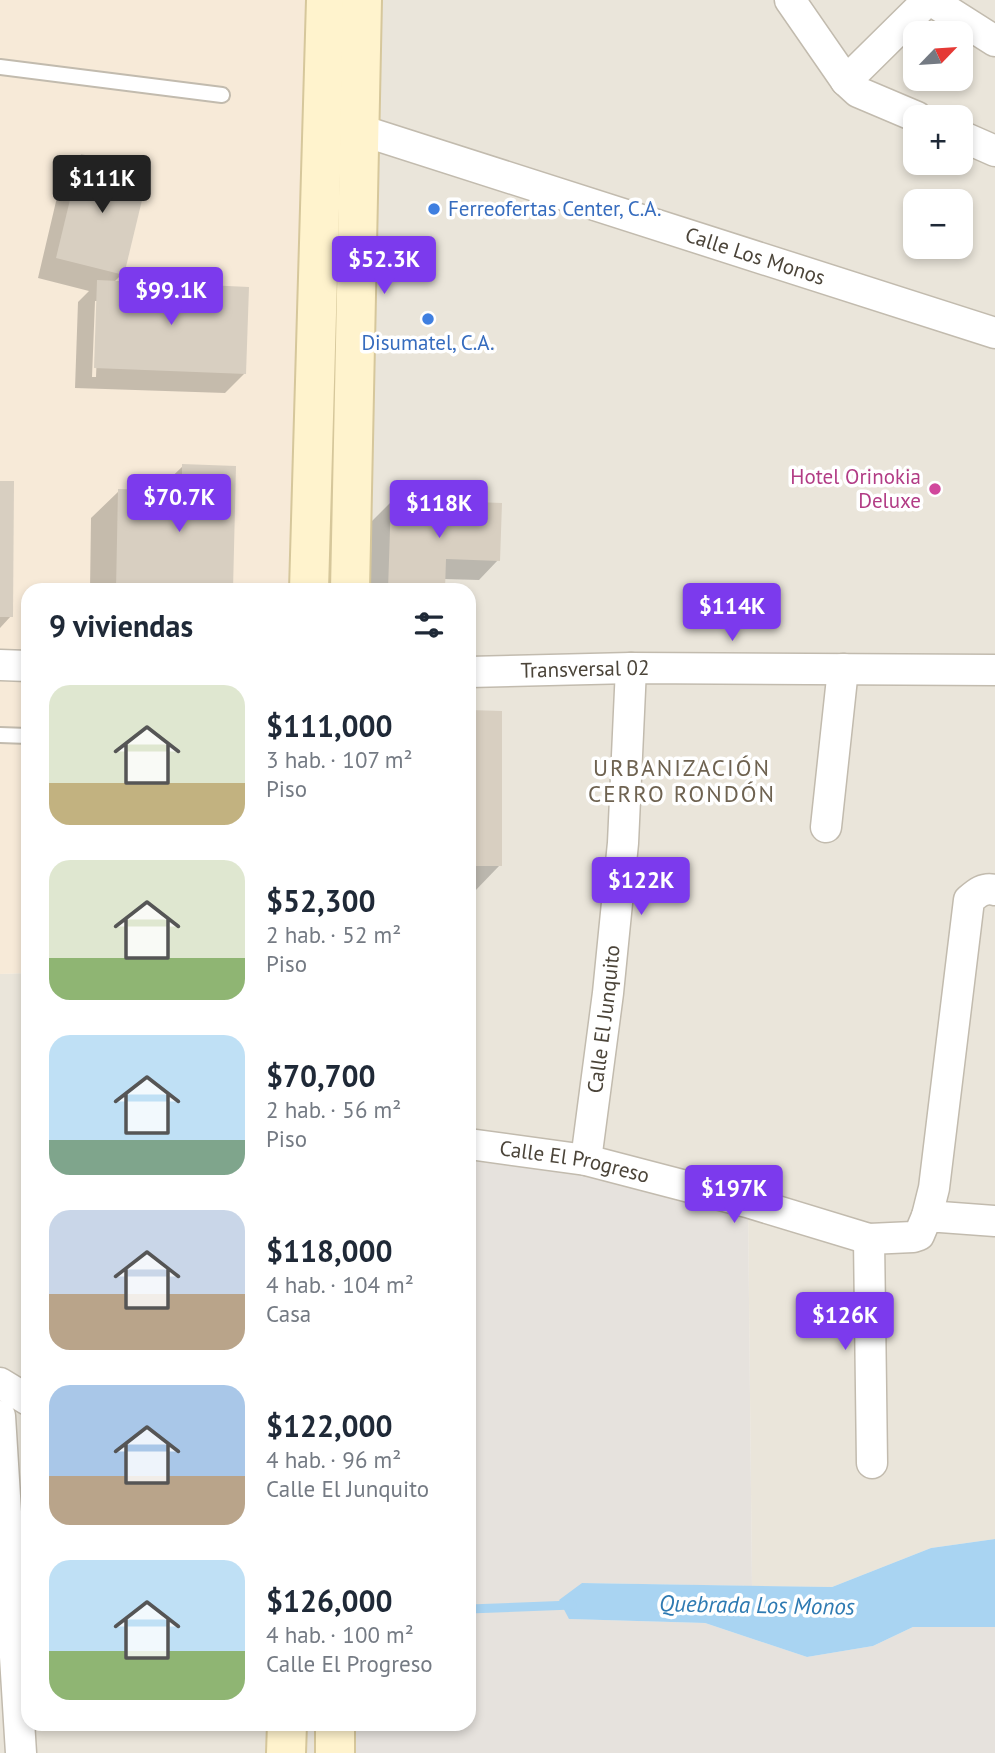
<!DOCTYPE html>
<html lang="es">
<meta charset="utf-8">
<style>
body{margin:0;font-family:"PT Sans",sans-serif;background:#f6f6f7;color:#1f2937;height:100vh;display:flex;flex-direction:column;font-size:26px;white-space:nowrap}
*{box-sizing:border-box;margin:0}
p{font-size:23px;color:#747a83}
.icon{flex:none;width:38px;height:38px;fill:none;stroke:currentColor;stroke-width:2;stroke-linecap:round;stroke-linejoin:round}
.map{position:relative;flex:1;overflow:hidden}
.details{position:absolute;left:21px;top:583px;width:455px;height:1148px;display:flex;flex-direction:column;background:#fff;border-radius:21px;box-shadow:0 4px 10px #0003}
.details>*{flex:none}
.needle{width:46px;rotate:65deg}
.controls{position:absolute;left:903px;top:21px;display:grid;gap:14px}
.controls a{display:grid;place-items:center;width:70px;height:70px;border-radius:14px;background:#fff;box-shadow:0 4px 10px #0003;font-size:35px}
.price{position:absolute;translate:-50% -60px;padding:0 16px;border-radius:7px;background:#7c3aed;color:#fff;font-size:23px;line-height:46px;filter:drop-shadow(0 2px 4px #0008)}
.price::after{content:'';position:absolute;left:50%;top:42px;width:21px;height:16px;margin-left:-10px;background:inherit;clip-path:polygon(0 0,100% 0,50% 100%)}
.price.active{background:#222;color:#fff}
ul{padding:0;list-style:none}
li{display:flex;align-items:center;gap:21px;height:175px;padding:0 28px}
li span{display:grid;place-items:center;flex:none;width:196px;height:140px;border-radius:21px;color:#555}
li>.icon{margin-inline-start:auto}
span .icon{width:84px;height:84px;fill:#fffc;stroke-width:1}
li b{font-size:30px}
h2{display:flex;justify-content:space-between;align-items:center;height:84px;padding:0 28px;font-size:30px}
.map>svg:first-child{display:block}
.residential{fill:#eae5da;fill-rule:evenodd}
.commercial{fill:#f7ead8}
.industrial{fill:#e6e2dd}
.water{fill:#a9d4f2}
.shadow{fill:#0003;fill-rule:evenodd}
.lines{fill:none;stroke-linecap:round;stroke-linejoin:round}
.stream{stroke:#a9d4f2;stroke-width:9}
.building{fill:#d8cfc1}
.lane-casing{stroke:#c2bbae;stroke-width:18}
.street-casing{stroke:#c2bbae;stroke-width:33}
.secondary-casing{stroke:#d6c79b;stroke-width:42}
.lane{stroke:#fff;stroke-width:14}
.street{stroke:#fff;stroke-width:30}
.secondary{stroke:#fff3cd;stroke-width:38}
.shop-dot{fill:#3f7fe0;stroke:#fff;stroke-width:2.5}
.hotel-dot{fill:#d1479c;stroke:#fff;stroke-width:2.5}
.labels{text-anchor:middle;stroke-width:7;stroke-linejoin:round;paint-order:stroke}
.shop-label{font-size:21px;fill:#366cbe;stroke:#fff;text-anchor:start}
.street-label{font-size:21px;fill:#4b4439;stroke:#fff}
.hotel-label{font-size:21px;fill:#b23c85;stroke:#fff;text-anchor:end}
.neighbourhood-label{font-size:23px;letter-spacing:2px;fill:#6e6250;stroke:#fff}
.water-label{font-size:23px;font-style:italic;fill:#2e7ab2;stroke:#fff}
</style>
<div class="map">
<svg width="995" height="1753" viewBox="0 0 995 1753">
<rect width="100%" height="100%" fill="#f6f3ec"/>
<g class="residential">
<path d="M326,0H995V1539L931,1548L832,1587L752,1586L748,1205L469,1146V590H309ZM915,33H961V79H915ZM915,117H961V163H915ZM915,201H961V247H915Z"/>
<polygon points="28,973 28,1724 332,1724 332,1753 0,1753 0,974"/>
</g>
<polygon class="commercial" points="0,0 326,0 309,590 28,590 28,973 0,974"/>
<polygon class="industrial" points="469,1146 748,1205 752,1586 582,1583 570,1619 705,1623 807,1657 873,1646 913,1627 995,1627 995,1753 332,1753 332,1724 469,1724"/>
<polygon class="water" points="995,1539 995,1627 913,1627 873,1646 807,1657 705,1623 569,1619 559,1600 582,1583 832,1587 931,1548"/>
<g class="shadow">
<path d="M82,156L122,274L113,283L245,373L225,393L75,388L78,302L89,291L38,278L62,176ZM95,301H99L96,377H92Z"/>
<polygon points="183,466 231,590 90,590 91,518 119,491 156,492"/>
<polygon points="0,483 11,616 0,628"/>
<polygon points="392,501 498,560 479,580 444,579 444,590 370,590 372,521"/>
<polygon points="469,712 500,865 473,893 469,893"/>
</g>
<g class="lines">
<polyline class="stream" points="469,1609 572,1605"/>
</g>
<g class="building">
<polygon points="81,154 149,171 124,275 56,258"/>
<polygon points="97,280 249,287 246,374 94,368"/>
<polygon points="182,464 236,466 233,590 116,590 118,489 182,491"/>
<polygon points="0,481 14,481 13,617 0,617"/>
<polygon points="391,499 502,503 500,561 446,559 445,590 388,590"/>
<polygon points="469,710 502,711 502,866 469,866"/>
</g>
<g class="lines">
<defs>
<g id="lane">
<polyline points="0,67 222,95"/>
<polyline points="0,735 28,736"/>
</g>
<g id="street">
<polyline points="790,0 846,81 858,92 917,117"/>
<polyline points="846,81 927,1 932,1 995,41"/>
<path id="s1" d="M357,129L995,333"/>
<polyline points="961,136 995,151"/>
<polyline points="0,665 28,666"/>
<path id="s2" d="M469,672L631,668L995,670"/>
<polyline points="826,827 843,669"/>
<path id="s3" d="M469,1144L586,1160L747,1202L869,1239L913,1237L919,1235L927,1216L995,1221"/>
<path id="s4" d="M586,1160L608,993L623,843L631,668"/>
<path d="M927,1216L934,1188L969,900C977,893 984,887 995,890"/>
<polyline points="869,1239 872,1463"/>
<polyline points="0,1383 28,1400"/>
<polyline points="0,1416 21,1753"/>
</g>
<g id="secondary">
<polyline points="309,590 326,0"/>
<polyline points="350,590 362,0"/>
<polyline points="286,1753 287,1724"/>
<polyline points="335,1753 335,1724"/>
</g>
</defs>
<use href="#lane" class="lane-casing"/>
<use href="#street" class="street-casing"/>
<use href="#secondary" class="secondary-casing"/>
<use href="#lane" class="lane"/>
<use href="#street" class="street"/>
<use href="#secondary" class="secondary"/>
</g>
<g class="shop-dot">
<circle cx="434" cy="209" r="7"/>
<circle cx="428" cy="319" r="7"/>
</g>
<circle class="hotel-dot" cx="935" cy="489" r="7"/>
<g class="labels">
<g class="shop-label">
<text x="448" y="216">Ferreofertas Center, C.A.</text>
<text x="428" y="350" text-anchor="middle">Disumatel, C.A.</text>
</g>
<g class="street-label">
<text dy="7" stroke="none"><textPath href="#s1" startOffset="418">Calle Los Monos</textPath></text>
<text dy="7" stroke="none"><textPath href="#s2" startOffset="116">Transversal 02</textPath></text>
<text dy="7" stroke="none"><textPath href="#s4" startOffset="142">Calle El Junquito</textPath></text>
<text dy="7" stroke="none"><textPath href="#s3" startOffset="107">Calle El Progreso</textPath></text>
</g>
<g class="hotel-label">
<text x="921" y="484">Hotel Orinokia<tspan x="921" dy="24">Deluxe</tspan></text>
</g>
<g class="neighbourhood-label">
<text x="682" y="776">URBANIZACIÓN<tspan x="682" dy="26">CERRO RONDÓN</tspan></text>
</g>
<g class="water-label">
<text transform="translate(757 1605) rotate(1)" y="8">Quebrada Los Monos</text>
</g>
</g>
</svg>
<div class="controls">
<a><svg class="needle" viewBox="-14 -14 28 28"><path d="M0-13l5 13h-10z" fill="#e53935"/><path d="M0 13l5-13h-10z" fill="#747a83"/></svg></a>
<a>+</a>
<a>−</a>
</div>
<b class="price active" style="left:102px;top:215px">$111K</b>
<b class="price" style="left:384px;top:296px">$52.3K</b>
<b class="price" style="left:171px;top:327px">$99.1K</b>
<b class="price" style="left:179px;top:534px">$70.7K</b>
<b class="price" style="left:439px;top:540px">$118K</b>
<b class="price" style="left:732px;top:643px">$114K</b>
<b class="price" style="left:641px;top:917px">$122K</b>
<b class="price" style="left:734px;top:1225px">$197K</b>
<b class="price" style="left:845px;top:1352px">$126K</b>
<section class="details">
<h2>9 viviendas<svg class="icon" aria-label="filters" viewBox="0 0 24 24"><path d="M4 7h16M4 17h16"/><circle cx="9" cy="7" r="2"/><circle cx="15" cy="17" r="2"/></svg></h2>
<ul>
<li><span style="background:linear-gradient(#dfe7d0 70%,#c2b280 0)"><svg class="icon" aria-label="home" viewBox="0 0 24 24"><path d="M3 11l9-7 9 7M6 9v11h12V9"/></svg></span><div><b>$111,000</b><p>3 hab. · 107 m²</p><p>Piso</p></div></li>
<li><span style="background:linear-gradient(#dfe7d0 70%,#8fb573 0)"><svg class="icon" aria-label="home" viewBox="0 0 24 24"><path d="M3 11l9-7 9 7M6 9v11h12V9"/></svg></span><div><b>$52,300</b><p>2 hab. · 52 m²</p><p>Piso</p></div></li>
<li><span style="background:linear-gradient(#bfe0f5 75%,#7fa58c 0)"><svg class="icon" aria-label="home" viewBox="0 0 24 24"><path d="M3 11l9-7 9 7M6 9v11h12V9"/></svg></span><div><b>$70,700</b><p>2 hab. · 56 m²</p><p>Piso</p></div></li>
<li><span style="background:linear-gradient(#c9d6e8 60%,#b9a48a 0)"><svg class="icon" aria-label="home" viewBox="0 0 24 24"><path d="M3 11l9-7 9 7M6 9v11h12V9"/></svg></span><div><b>$118,000</b><p>4 hab. · 104 m²</p><p>Casa</p></div></li>
<li><span style="background:linear-gradient(#a9c7e8 65%,#b9a48a 0)"><svg class="icon" aria-label="home" viewBox="0 0 24 24"><path d="M3 11l9-7 9 7M6 9v11h12V9"/></svg></span><div><b>$122,000</b><p>4 hab. · 96 m²</p><p>Calle El Junquito</p></div></li>
<li><span style="background:linear-gradient(#bfe0f5 65%,#8fb573 0)"><svg class="icon" aria-label="home" viewBox="0 0 24 24"><path d="M3 11l9-7 9 7M6 9v11h12V9"/></svg></span><div><b>$126,000</b><p>4 hab. · 100 m²</p><p>Calle El Progreso</p></div></li>
</ul>
</section>
</div>
